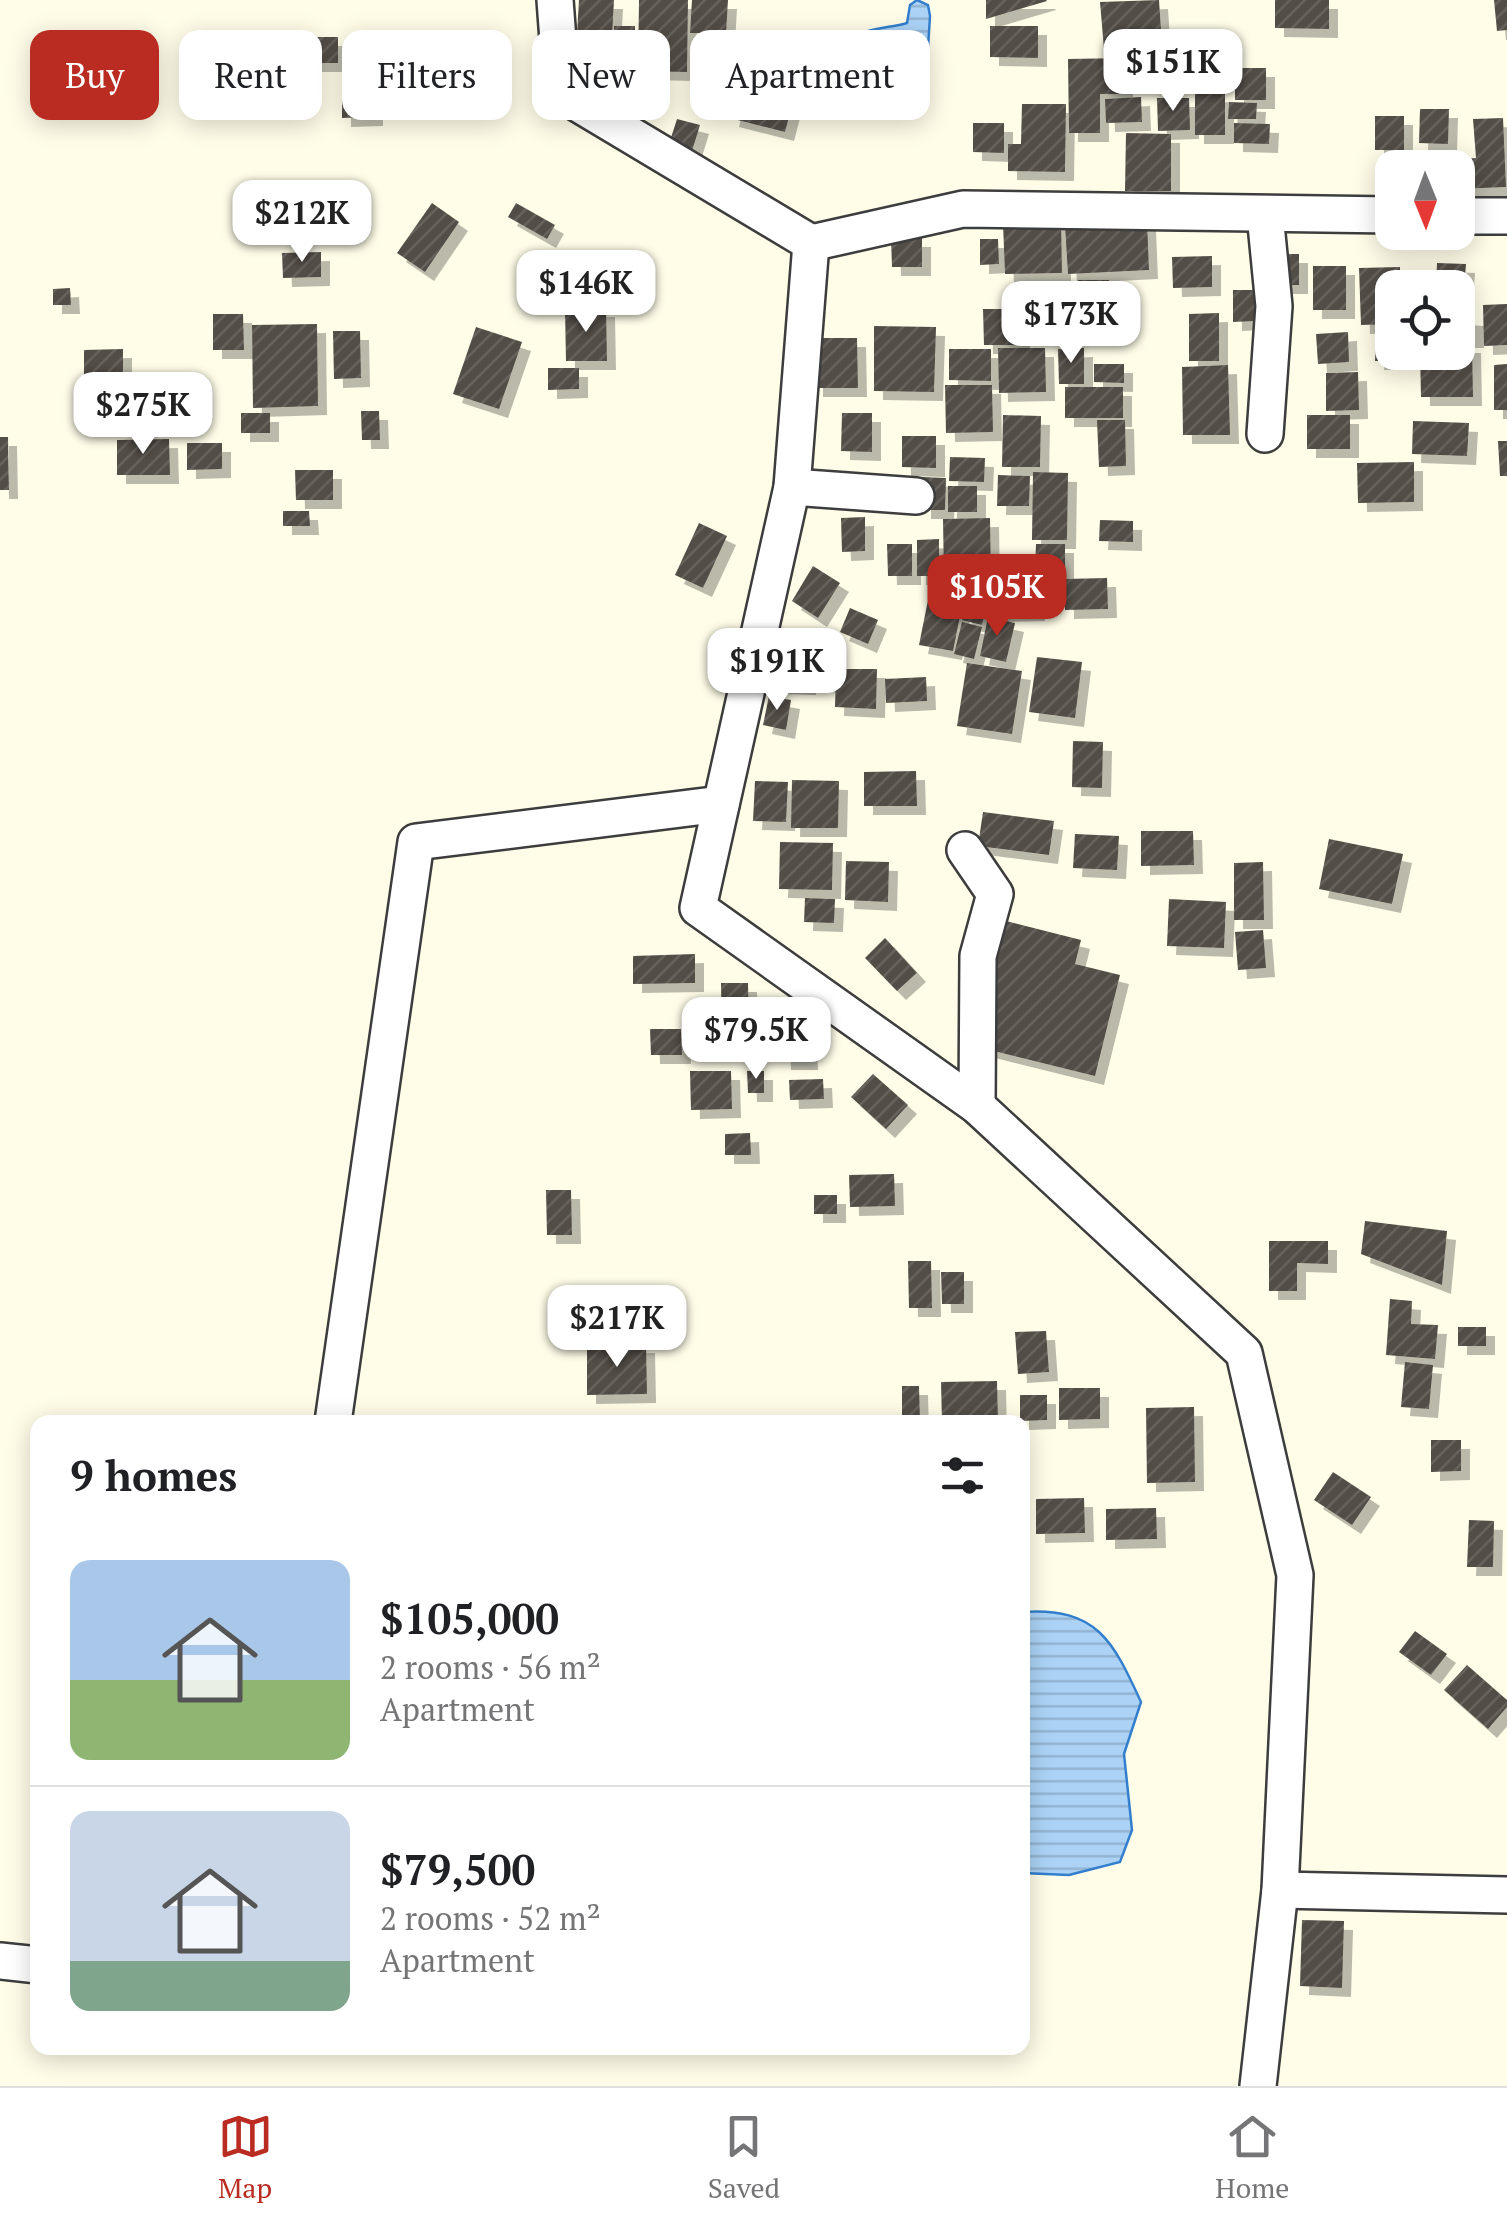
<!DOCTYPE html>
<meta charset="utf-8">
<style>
body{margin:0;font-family:"PT Serif",serif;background:#f6f6f6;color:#202124;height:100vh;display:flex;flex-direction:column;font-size:38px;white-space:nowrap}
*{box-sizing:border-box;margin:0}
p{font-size:32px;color:#757577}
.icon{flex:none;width:55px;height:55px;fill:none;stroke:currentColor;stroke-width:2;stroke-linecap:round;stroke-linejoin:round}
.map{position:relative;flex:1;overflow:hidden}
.drawer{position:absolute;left:30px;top:1415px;width:1000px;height:640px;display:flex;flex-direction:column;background:#fff;border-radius:20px;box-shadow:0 5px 25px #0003}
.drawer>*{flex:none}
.hud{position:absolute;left:30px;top:30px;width:1000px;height:90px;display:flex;gap:20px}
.needle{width:65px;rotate:179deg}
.controls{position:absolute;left:1375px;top:150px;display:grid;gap:20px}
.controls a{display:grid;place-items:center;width:100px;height:100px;border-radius:20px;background:#fff;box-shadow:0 5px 25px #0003;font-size:50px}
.price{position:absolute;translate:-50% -85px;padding:0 22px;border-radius:20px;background:#fff;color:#222;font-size:32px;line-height:65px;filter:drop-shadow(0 2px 5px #0008)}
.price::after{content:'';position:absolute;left:50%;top:60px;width:30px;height:22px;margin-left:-15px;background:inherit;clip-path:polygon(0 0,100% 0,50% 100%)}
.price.current{background:#ba2b22;color:#fff}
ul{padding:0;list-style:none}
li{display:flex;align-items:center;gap:30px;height:250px;padding:0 40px}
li+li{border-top:2px solid #e0e0e0}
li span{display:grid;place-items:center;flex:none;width:280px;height:200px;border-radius:20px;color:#555}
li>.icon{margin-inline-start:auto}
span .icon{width:120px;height:120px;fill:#fffc;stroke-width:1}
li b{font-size:42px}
h2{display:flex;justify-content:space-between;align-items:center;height:120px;padding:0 40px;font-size:42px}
.pill{padding:0 35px;border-radius:20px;background:#fff;box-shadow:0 5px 25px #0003;font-size:35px;line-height:90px}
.pill.current{background:#ba2b22;color:#fff}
.tab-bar{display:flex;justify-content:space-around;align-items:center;height:140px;border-top:2px solid #e0e0e0;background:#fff;font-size:28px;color:#757577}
.tab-bar a{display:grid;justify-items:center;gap:5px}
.tab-bar .current{color:#ba2b22}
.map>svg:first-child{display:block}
.water{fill:url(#water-rules);stroke:#337fce;stroke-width:2.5}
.building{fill:url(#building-hatch);filter:url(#shadow)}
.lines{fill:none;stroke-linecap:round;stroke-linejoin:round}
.street-casing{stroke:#3d3d3d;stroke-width:40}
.street{stroke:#fff;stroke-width:35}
</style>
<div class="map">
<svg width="1507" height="2086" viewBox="0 0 1507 2086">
<defs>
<pattern id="water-rules" width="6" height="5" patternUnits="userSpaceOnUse" patternTransform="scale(2.5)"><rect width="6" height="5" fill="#acd3f6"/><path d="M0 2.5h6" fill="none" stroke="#93b4d2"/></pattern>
<pattern id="building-hatch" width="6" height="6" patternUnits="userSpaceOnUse" patternTransform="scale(2.5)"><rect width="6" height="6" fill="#534d47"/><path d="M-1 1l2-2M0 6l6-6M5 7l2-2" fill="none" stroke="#67625d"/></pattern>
<filter id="shadow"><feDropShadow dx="9" dy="9" stdDeviation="0" flood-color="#0004"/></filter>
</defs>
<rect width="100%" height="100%" fill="#fffde8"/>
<g class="water">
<path d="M917,0L928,5L930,16L925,96C907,119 883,118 857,109C842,89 836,53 860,35C871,27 893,28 907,23L910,5Z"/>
<path d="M1023,1612C1097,1607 1113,1641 1141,1702L1124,1754L1132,1830L1120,1862L1069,1875L1023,1873Z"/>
</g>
<g class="building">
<polygon points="579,0 614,0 612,36 577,34"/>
<polygon points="639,0 688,0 687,72 638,71"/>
<polygon points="692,0 728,0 726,34 690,33"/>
<polygon points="986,0 1046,0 1047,1 986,19"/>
<polygon points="1159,0 1162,45 1104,49 1100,2"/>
<polygon points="1275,0 1329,0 1329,29 1275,28"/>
<polygon points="1494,0 1507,0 1507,30 1497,31"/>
<rect x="614" y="26" width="21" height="36"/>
<polygon points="990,26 1038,26 1038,58 990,57"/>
<polygon points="359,34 390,34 391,63 359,64"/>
<rect x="312" y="37" width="26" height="26"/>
<polygon points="480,38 480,66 457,67 457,39"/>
<polygon points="1124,58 1124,94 1100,94 1100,133 1069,133 1068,59"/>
<rect x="1235" y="68" width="31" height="32"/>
<polygon points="468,78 468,98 451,98 450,79"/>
<polygon points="374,81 374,117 342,118 342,82"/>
<polygon points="738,84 794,98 785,132 730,118"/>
<polygon points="1225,93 1225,135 1195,135 1195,94"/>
<polygon points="1141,97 1142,122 1106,123 1105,99"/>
<polygon points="1157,98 1189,98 1190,130 1158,131"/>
<polygon points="1229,102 1257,103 1256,119 1228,119"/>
<polygon points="1022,104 1066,104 1065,172 1008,171 1008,144 1021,144"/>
<polygon points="1420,109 1449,109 1448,144 1419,143"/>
<rect x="1375" y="116" width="29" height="34"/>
<polygon points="1503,118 1506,187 1458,189 1458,168 1431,168 1431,161 1476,158 1473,119"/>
<polygon points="677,119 700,125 692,151 669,144"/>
<polygon points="973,123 1004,123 1004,153 973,152"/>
<polygon points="1234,123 1270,124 1269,144 1234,143"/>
<polygon points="1126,133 1171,134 1171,191 1125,191"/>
<polygon points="432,203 459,222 425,272 397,253"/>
<polygon points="516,203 555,225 547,239 508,217"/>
<polygon points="1061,221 1062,273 1005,274 1003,223"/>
<polygon points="1147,221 1149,270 1068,274 1065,225"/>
<polygon points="891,238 922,238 922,267 892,267"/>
<polygon points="980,239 998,239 999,264 980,265"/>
<polygon points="321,252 321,277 283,278 282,253"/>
<polygon points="1277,254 1299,254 1299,285 1278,285"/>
<polygon points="1212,256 1212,287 1173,288 1172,257"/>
<polygon points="1437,263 1466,264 1463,304 1458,303 1458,288 1436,288"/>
<rect x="1313" y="266" width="33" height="44"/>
<polygon points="1400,267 1400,288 1392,288 1392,324 1361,325 1359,268"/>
<polygon points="1078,280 1109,280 1110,309 1079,310"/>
<polygon points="1031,287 1055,287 1056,332 1032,333"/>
<polygon points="70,288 71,305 53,305 53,289"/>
<polygon points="1233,290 1254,290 1255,321 1233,322"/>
<polygon points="1507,304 1507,345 1484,346 1483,305"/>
<polygon points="606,308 607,361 566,361 565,309"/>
<polygon points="983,309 1021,309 1021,345 984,345"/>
<polygon points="1219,313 1219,361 1189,361 1189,314"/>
<polygon points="213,314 243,314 244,350 213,350"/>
<polygon points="1458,316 1475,317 1475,339 1458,339"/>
<polygon points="317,324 318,406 253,408 252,325"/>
<polygon points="874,326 936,327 934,392 874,391"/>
<polygon points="476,327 522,342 499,409 453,394"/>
<polygon points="333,331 360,331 361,378 334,379"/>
<polygon points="1348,332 1349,362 1318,364 1316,334"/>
<polygon points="814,338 857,338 858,388 814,388"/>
<polygon points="1376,341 1392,342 1392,352 1405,352 1405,361 1375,361"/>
<polygon points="1458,344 1472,344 1473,397 1421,397 1420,352 1458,352"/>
<polygon points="998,348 1045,348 1046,392 999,393"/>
<polygon points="1084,348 1084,384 1059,384 1058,349"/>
<polygon points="123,349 123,378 84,378 84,350"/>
<polygon points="949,349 991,349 991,381 949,380"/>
<polygon points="1094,364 1124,364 1124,383 1094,382"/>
<polygon points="1507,364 1507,410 1494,410 1494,365"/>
<polygon points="1228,365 1230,435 1183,435 1182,367"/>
<polygon points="548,368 579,368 579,389 548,390"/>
<polygon points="1358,372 1359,410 1326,411 1326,373"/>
<polygon points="945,385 992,385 993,432 946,433"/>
<rect x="1065" y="387" width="58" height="31"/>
<polygon points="361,411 379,411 380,440 362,440"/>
<rect x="241" y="413" width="29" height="20"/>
<polygon points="842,413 872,413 872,452 841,451"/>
<polygon points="1003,415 1041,416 1040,467 1002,467"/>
<rect x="1307" y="415" width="43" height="34"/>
<polygon points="1097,420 1125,420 1126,466 1099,467"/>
<polygon points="1413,421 1469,423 1467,456 1412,454"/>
<polygon points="902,436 936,436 936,468 902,467"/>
<polygon points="0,437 8,437 9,490 0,490"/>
<polygon points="169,439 170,475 117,475 117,440"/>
<polygon points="1498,441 1507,441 1507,476 1500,476"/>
<polygon points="187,443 222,443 222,469 187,470"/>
<polygon points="950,457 985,458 984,482 949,481"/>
<polygon points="1414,462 1414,502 1358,503 1357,463"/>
<polygon points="295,470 333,470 333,500 296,500"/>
<polygon points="1033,472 1068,473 1067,540 1032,540"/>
<polygon points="998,475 1030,476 1029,506 997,506"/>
<polygon points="922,477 946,478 945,510 922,510"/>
<rect x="948" y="486" width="29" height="26"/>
<polygon points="283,511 309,511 310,526 283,526"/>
<polygon points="865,517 865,551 842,552 841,518"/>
<polygon points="990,518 991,578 944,579 943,519"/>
<polygon points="1100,520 1133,521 1133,542 1099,541"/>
<polygon points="699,523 727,536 703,588 675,575"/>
<polygon points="939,539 939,576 917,576 917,540"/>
<polygon points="887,544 912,544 912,576 888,576"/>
<polygon points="1036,544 1065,544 1065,570 1035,570"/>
<polygon points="813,566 840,583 818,618 792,601"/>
<polygon points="1107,578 1108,609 1065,610 1065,579"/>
<polygon points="1036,581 1036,612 994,613 994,582"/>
<polygon points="930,590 964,596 953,651 919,645"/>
<polygon points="969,592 989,597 982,625 962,620"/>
<polygon points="850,608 878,620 868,644 840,632"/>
<polygon points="988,617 1015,623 1006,662 980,656"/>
<polygon points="962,622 982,627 974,659 954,654"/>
<polygon points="777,648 807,649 807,686 776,685"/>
<polygon points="1037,657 1082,662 1075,718 1029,712"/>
<polygon points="967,663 1022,671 1012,734 957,726"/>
<polygon points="836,669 877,669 876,709 835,707"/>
<polygon points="926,677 927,701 886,703 885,679"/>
<polygon points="769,696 791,700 786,730 763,725"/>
<polygon points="1073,741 1103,742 1102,788 1072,787"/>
<polygon points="916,771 917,806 864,806 864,772"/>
<polygon points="792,780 839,781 838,828 791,828"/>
<polygon points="755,781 788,782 786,822 753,821"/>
<polygon points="983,812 1054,821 1049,855 978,846"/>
<polygon points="1141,831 1193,831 1194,865 1141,866"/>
<polygon points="1075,834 1119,836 1117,870 1073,868"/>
<polygon points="1329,839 1403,854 1392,904 1319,889"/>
<polygon points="780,842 833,843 832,890 779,889"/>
<polygon points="846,861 889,862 888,902 845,900"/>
<polygon points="1263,862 1264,920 1234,920 1234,863"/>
<polygon points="805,898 835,899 834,923 804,922"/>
<polygon points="1169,899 1226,902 1224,948 1167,946"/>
<polygon points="1002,920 1081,940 1075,964 1120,975 1095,1076 970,1045"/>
<polygon points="1263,930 1266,968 1238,970 1235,932"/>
<polygon points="885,938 917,973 897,991 865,958"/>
<polygon points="695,954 695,983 633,984 633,956"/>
<polygon points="721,983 748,983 749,1043 722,1044"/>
<polygon points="752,1004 772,1004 773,1051 753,1051"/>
<polygon points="650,1029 681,1029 682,1055 651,1055"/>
<polygon points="808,1038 809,1061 782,1061 781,1039"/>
<polygon points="690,1071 731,1071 732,1109 691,1110"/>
<polygon points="747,1071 764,1071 764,1093 748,1093"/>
<polygon points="873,1074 908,1105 886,1129 851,1097"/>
<polygon points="823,1079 824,1099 790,1100 789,1080"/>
<polygon points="750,1133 751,1155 725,1155 725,1134"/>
<polygon points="894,1174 895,1206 850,1207 849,1175"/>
<polygon points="546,1190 571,1190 572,1235 547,1235"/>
<rect x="814" y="1195" width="23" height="19"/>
<polygon points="1365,1221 1447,1231 1442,1285 1361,1254"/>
<polygon points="1269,1241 1328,1241 1328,1264 1297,1263 1297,1291 1269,1291"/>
<polygon points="908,1261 931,1261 932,1308 909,1308"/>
<polygon points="941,1272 964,1272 964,1304 942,1304"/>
<polygon points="1390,1299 1412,1301 1411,1324 1438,1325 1435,1359 1386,1355"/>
<rect x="1458" y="1327" width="28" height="19"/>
<polygon points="1046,1331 1049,1372 1018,1374 1015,1332"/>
<polygon points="646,1344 647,1394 587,1395 587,1345"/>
<polygon points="1405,1362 1433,1365 1429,1409 1401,1407"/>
<polygon points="997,1381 998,1422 942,1422 941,1382"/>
<polygon points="902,1386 919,1386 920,1422 902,1422"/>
<polygon points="1059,1388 1100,1388 1100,1419 1059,1420"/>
<polygon points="1020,1395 1047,1395 1047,1420 1020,1421"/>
<polygon points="1194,1407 1195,1482 1147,1483 1146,1408"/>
<polygon points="1431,1440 1461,1440 1461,1471 1431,1472"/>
<polygon points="1333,1472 1371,1497 1352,1525 1314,1500"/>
<polygon points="1084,1498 1085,1533 1036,1534 1036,1499"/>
<polygon points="1156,1508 1157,1539 1106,1540 1106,1509"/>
<polygon points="1469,1520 1494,1521 1493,1567 1467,1567"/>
<polygon points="1415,1631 1447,1654 1431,1675 1399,1652"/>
<polygon points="1467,1665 1507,1700 1507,1707 1488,1729 1444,1690"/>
<polygon points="1302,1920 1344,1921 1342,1988 1300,1986"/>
</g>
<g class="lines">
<defs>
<g id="street">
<polyline points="555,0 562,94 811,243 792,487 698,908 977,1106 1244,1353 1295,1575 1280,1890 1258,2086"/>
<polyline points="1265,214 1274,306 1265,434"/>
<polyline points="1458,216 1507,216"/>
<polyline points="811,243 963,209 1392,215"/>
<polyline points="792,487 916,496"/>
<polyline points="965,850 995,894 978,956 977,1106"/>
<polyline points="333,1422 416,842 721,804"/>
<polyline points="1280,1890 1507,1895"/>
<polyline points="0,1961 38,1965"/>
</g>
</defs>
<use href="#street" class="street-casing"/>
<use href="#street" class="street"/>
</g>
</svg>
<div class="controls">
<a><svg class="needle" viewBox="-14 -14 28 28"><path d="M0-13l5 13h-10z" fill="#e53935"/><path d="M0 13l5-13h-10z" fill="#757577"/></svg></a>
<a><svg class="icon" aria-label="locate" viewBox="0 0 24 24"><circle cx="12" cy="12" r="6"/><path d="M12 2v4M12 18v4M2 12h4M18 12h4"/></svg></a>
</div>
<b class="price" style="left:1173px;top:114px">$151K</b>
<b class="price" style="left:302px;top:265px">$212K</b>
<b class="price" style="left:586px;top:335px">$146K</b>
<b class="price" style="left:1071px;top:366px">$173K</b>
<b class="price" style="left:143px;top:457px">$275K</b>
<b class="price current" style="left:997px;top:639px">$105K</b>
<b class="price" style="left:777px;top:713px">$191K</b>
<b class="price" style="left:756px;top:1082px">$79.5K</b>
<b class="price" style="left:617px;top:1370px">$217K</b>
<div class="hud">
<a class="pill current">Buy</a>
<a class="pill">Rent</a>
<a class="pill">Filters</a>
<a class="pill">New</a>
<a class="pill">Apartment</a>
</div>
<section class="drawer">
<h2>9 homes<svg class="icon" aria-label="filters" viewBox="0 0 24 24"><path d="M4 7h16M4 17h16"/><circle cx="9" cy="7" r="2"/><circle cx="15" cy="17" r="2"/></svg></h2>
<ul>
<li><span style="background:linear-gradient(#a9c7e8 60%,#8fb573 0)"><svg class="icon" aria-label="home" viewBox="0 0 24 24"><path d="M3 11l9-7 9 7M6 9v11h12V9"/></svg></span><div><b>$105,000</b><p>2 rooms · 56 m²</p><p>Apartment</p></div></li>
<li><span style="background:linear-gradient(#c9d6e8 75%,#7fa58c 0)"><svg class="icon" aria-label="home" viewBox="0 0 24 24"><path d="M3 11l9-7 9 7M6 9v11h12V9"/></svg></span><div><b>$79,500</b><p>2 rooms · 52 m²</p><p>Apartment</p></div></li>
</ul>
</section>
</div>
<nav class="tab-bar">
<a class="current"><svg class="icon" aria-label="map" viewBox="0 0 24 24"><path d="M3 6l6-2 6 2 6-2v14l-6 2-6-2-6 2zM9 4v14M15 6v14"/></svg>Map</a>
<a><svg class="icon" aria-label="saved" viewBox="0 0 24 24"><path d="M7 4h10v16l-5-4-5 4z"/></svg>Saved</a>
<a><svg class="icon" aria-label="home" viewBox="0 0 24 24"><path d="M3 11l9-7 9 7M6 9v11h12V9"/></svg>Home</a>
</nav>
